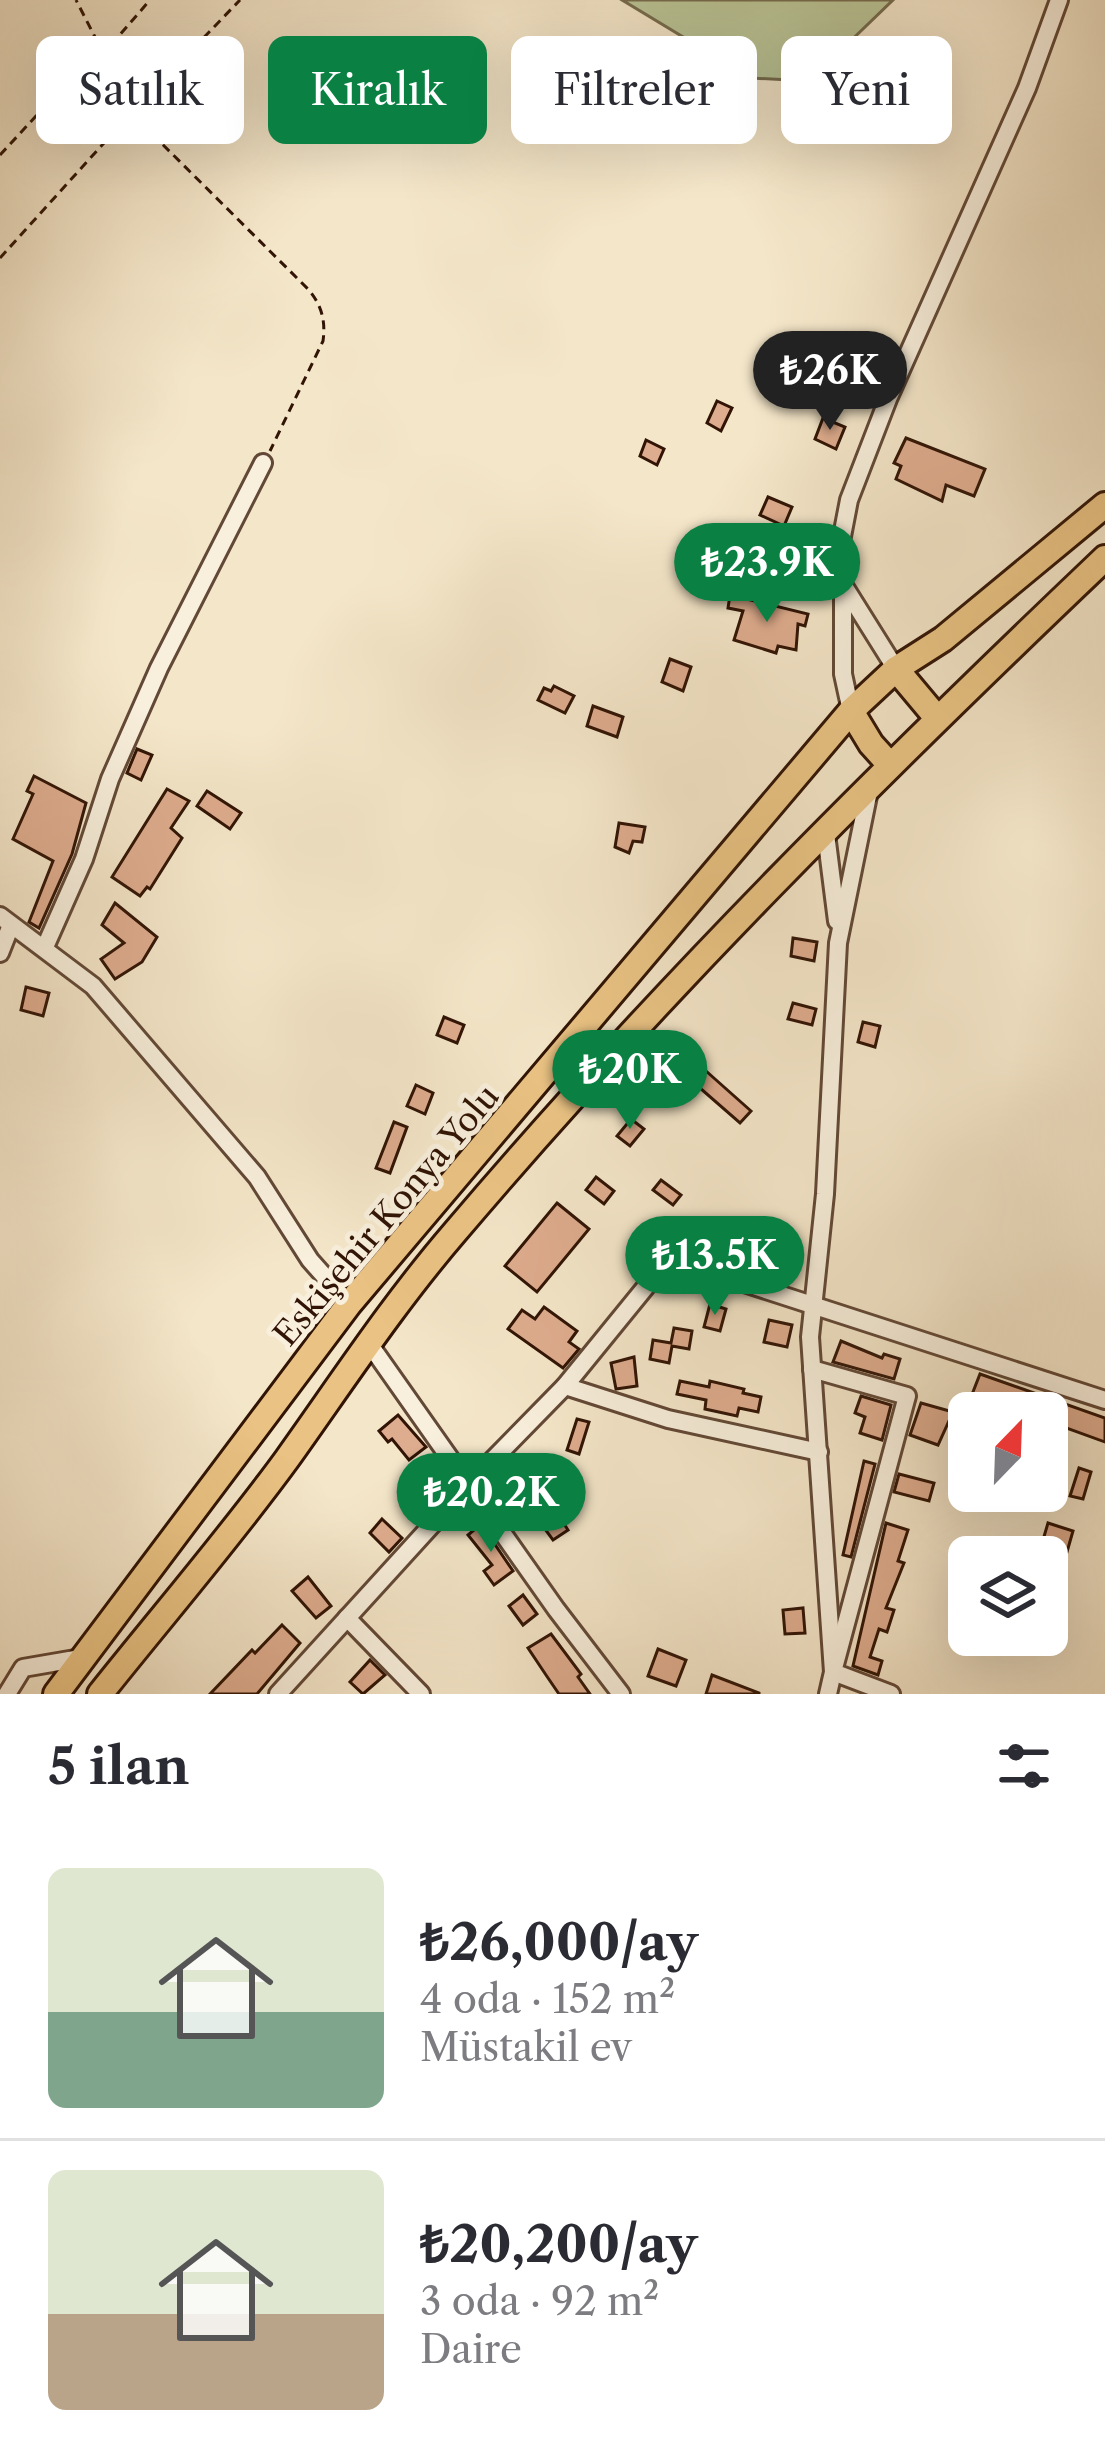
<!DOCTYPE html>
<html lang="tr">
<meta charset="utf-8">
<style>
body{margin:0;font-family:"Libre Caslon Text",serif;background:#f7f7f7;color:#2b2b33;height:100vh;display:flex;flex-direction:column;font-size:45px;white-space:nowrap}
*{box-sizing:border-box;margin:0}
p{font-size:39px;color:#7c7c81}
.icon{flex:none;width:66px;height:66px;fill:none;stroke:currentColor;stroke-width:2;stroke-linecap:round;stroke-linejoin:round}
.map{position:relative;height:1694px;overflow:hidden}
.details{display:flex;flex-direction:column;background:#fff;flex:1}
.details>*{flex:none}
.banner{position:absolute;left:36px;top:36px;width:1035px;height:108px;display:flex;gap:24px}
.needle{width:78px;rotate:23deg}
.buttons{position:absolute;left:948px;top:1392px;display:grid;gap:24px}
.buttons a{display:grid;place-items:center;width:120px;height:120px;border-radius:18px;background:#fff;box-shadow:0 12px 48px #0002;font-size:60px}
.price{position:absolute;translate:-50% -102px;padding:0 27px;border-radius:42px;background:#0b8043;color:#fff;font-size:39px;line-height:78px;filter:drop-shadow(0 3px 6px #0008)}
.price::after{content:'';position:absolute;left:50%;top:72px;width:36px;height:27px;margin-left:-18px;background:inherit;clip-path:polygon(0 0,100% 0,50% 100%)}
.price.on{background:#222;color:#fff}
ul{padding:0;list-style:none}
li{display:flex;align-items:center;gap:36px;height:300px;padding:0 48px}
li+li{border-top:3px solid #e1e1e2}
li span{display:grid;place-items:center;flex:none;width:336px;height:240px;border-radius:18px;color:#555}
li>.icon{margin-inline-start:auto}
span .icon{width:144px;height:144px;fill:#fffc;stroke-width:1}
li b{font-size:51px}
h2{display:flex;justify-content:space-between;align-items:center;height:144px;padding:0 48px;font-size:51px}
.tag{padding:0 42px;border-radius:18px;background:#fff;box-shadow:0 12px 48px #0002;font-size:42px;line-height:108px}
.tag.on{background:#0b8043;color:#fff}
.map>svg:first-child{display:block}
.green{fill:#bac597;stroke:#766c4e;stroke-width:3}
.building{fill:#deac8e;stroke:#311405;stroke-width:3}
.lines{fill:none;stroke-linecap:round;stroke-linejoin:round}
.minor-casing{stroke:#624836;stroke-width:22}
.highway-casing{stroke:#311405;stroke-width:30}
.path{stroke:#311405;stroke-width:3;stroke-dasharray:9 6;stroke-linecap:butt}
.minor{stroke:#f8efdc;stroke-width:16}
.highway{stroke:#eac384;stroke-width:24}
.labels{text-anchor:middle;stroke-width:10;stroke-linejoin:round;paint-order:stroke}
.street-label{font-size:33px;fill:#311405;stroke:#f8efdc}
</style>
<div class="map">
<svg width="1105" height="1694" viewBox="0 0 1105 1694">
<rect width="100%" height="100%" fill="#f4e6c9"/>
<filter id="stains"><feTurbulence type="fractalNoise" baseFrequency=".00167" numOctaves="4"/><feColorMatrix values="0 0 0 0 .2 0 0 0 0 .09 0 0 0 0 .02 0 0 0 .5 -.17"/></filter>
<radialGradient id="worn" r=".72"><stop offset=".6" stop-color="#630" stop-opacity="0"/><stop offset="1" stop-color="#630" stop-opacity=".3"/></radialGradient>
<polygon class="green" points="622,0 893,0 809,81 751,78"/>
<g class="building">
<polygon points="717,401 732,408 721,431 707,423"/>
<polygon points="823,418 845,427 836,449 815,439"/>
<polygon points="906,438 985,469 974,496 946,485 942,501 896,479 901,466 894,463"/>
<polygon points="646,440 664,449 657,465 640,456"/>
<polygon points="768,497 792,507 784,526 760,515"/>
<polygon points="730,595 808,614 805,626 798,624 796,650 778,646 776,653 734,640 743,611 728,608"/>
<polygon points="670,659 691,667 683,691 662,682"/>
<polygon points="554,686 574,696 565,713 538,700 544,688 551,691"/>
<polygon points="593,706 623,717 617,737 587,726"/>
<polygon points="137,749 152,755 141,780 127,773"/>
<polygon points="34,776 86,803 72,854 39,928 29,922 53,861 13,839 33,794 27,791"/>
<polygon points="167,789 189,801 171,828 182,838 150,889 147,887 140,896 112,877"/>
<polygon points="207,791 241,813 230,829 197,806"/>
<polygon points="619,823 645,827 642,842 633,841 629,853 615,847"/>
<polygon points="115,903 157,937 142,962 115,979 101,959 124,943 102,925"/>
<polygon points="793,938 817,942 814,961 791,956"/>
<polygon points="26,987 49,993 43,1016 21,1010"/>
<polygon points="793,1003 816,1009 812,1025 788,1019"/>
<polygon points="444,1017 464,1025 457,1043 437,1035"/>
<polygon points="863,1022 880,1026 875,1047 858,1042"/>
<polygon points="688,1055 751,1111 740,1123 677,1068"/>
<polygon points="416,1085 433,1093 425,1114 407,1106"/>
<polygon points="631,1119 644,1129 630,1146 617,1136"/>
<polygon points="394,1122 407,1127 390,1173 376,1168"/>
<polygon points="596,1177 614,1191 604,1204 586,1190"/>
<polygon points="661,1180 681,1195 673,1205 653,1190"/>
<polygon points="557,1203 589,1229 537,1292 505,1266"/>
<polygon points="710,1304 726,1309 720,1331 704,1327"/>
<polygon points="544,1307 577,1331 569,1342 579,1349 563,1368 508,1329 522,1310 535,1319"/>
<polygon points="769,1320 792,1325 787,1347 764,1342"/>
<polygon points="674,1328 692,1331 689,1349 672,1346 669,1363 650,1359 653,1340 671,1343"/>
<polygon points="841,1341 882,1358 884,1354 900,1359 894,1379 833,1362"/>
<polygon points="634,1357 637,1386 616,1389 611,1363"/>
<polygon points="980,1374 1105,1418 1105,1442 1047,1421 1047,1413 1016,1413 971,1397"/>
<polygon points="680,1381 709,1387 710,1381 744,1389 743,1393 761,1397 758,1412 739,1408 737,1416 705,1409 706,1400 677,1394"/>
<polygon points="861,1396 891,1405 882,1440 860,1433 865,1417 855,1413"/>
<polygon points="921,1403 953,1412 938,1445 910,1435"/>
<polygon points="398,1415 426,1447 409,1460 392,1439 388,1442 379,1431"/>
<polygon points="577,1419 589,1422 579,1454 567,1450"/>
<polygon points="864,1461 875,1464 851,1557 843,1555"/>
<polygon points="1079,1468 1091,1472 1083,1499 1070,1496"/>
<polygon points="899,1474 934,1483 929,1501 894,1492"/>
<polygon points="537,1483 568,1530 553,1540 520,1495"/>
<polygon points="382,1519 402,1538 389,1552 370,1533"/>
<polygon points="886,1523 908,1530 898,1561 904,1563 886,1608 894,1610 887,1632 879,1629 870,1657 882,1661 878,1675 853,1666"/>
<polygon points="1048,1523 1073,1531 1059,1580 1047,1577 1047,1557 1038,1557"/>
<polygon points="481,1524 513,1571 494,1585 484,1571 492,1565 468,1535"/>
<polygon points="308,1577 331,1606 316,1618 292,1591"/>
<polygon points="523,1595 537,1614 523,1625 509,1606"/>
<polygon points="803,1608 805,1633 785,1634 783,1610"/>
<polygon points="282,1625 300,1643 257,1694 210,1694 252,1650 255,1653"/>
<polygon points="551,1634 581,1674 578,1677 590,1694 559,1694 546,1675 528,1648"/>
<polygon points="658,1649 686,1660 676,1686 648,1676"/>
<polygon points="370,1660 385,1675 363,1694 350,1682"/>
<polygon points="712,1675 759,1693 759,1694 706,1694"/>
</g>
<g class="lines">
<defs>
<g id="minor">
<polyline points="844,586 896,669"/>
<polyline points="851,711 843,674 843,585 839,552 849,500 888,399 1027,88 1059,0"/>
<polyline points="826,834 837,921"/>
<polyline points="0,916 93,986 257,1177 310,1260 349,1304"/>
<polyline points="45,947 84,859 110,779 159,668 263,463"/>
<polyline points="0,953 11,925"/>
<polyline points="368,1342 556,1609 621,1694"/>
<polyline points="812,1369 907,1396 833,1672 891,1694"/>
<polyline points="565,1386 668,1419 819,1452"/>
<polyline points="347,1618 421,1694"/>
<polyline points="7,1694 23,1668 81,1658"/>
<polyline points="278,1694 470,1483 565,1386 653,1278 676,1267 732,1279 1105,1400"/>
<polyline points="828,1694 833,1672 810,1337 825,1194 838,943 869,791"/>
</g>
<g id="highway">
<polyline points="896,669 937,718"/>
<polyline points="851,711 871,744 890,765"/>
<polyline points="56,1694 349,1304 851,711 896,669 943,639 1105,505"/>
<path d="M100,1694C162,1616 228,1540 287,1459C342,1382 393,1304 455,1232C657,994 879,773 1105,558"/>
</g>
</defs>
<use href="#minor" class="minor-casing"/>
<use href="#highway" class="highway-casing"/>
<g class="path">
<polyline points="97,50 111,45 150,0"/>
<path d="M131,113L308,289C321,304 326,320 323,341L270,451"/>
<polyline points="0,155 97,50 95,37 76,0"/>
<polyline points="0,258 131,113 240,0"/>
</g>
<use href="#minor" class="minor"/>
<use href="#highway" class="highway"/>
</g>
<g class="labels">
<g class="street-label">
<text transform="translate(386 1215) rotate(-50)" y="12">Eskişehir Konya Yolu</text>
</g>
</g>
<rect width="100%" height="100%" filter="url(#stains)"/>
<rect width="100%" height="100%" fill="url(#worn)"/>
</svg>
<div class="buttons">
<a><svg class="needle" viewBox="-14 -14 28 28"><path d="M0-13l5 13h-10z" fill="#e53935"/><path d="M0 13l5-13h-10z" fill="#7c7c81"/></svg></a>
<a><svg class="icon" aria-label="layers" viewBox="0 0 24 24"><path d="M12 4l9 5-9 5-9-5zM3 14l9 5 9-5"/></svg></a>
</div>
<b class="price on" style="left:830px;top:433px">₺26K</b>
<b class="price" style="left:767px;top:625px">₺23.9K</b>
<b class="price" style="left:630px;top:1132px">₺20K</b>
<b class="price" style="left:715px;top:1318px">₺13.5K</b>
<b class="price" style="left:491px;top:1555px">₺20.2K</b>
<div class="banner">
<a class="tag">Satılık</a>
<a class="tag on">Kiralık</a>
<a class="tag">Filtreler</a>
<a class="tag">Yeni</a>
</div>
</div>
<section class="details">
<h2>5 ilan<svg class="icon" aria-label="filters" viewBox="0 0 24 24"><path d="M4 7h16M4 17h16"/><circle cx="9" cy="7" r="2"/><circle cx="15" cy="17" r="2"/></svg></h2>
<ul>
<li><span style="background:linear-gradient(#dfe7d0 60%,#7fa58c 0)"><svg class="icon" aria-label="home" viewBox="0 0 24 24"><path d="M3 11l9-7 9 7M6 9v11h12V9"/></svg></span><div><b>₺26,000/ay</b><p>4 oda · 152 m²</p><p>Müstakil ev</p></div></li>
<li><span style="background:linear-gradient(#dfe7d0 60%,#b9a48a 0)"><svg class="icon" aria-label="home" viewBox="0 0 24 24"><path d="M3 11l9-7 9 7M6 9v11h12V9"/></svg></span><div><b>₺20,200/ay</b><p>3 oda · 92 m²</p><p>Daire</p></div></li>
</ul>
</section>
